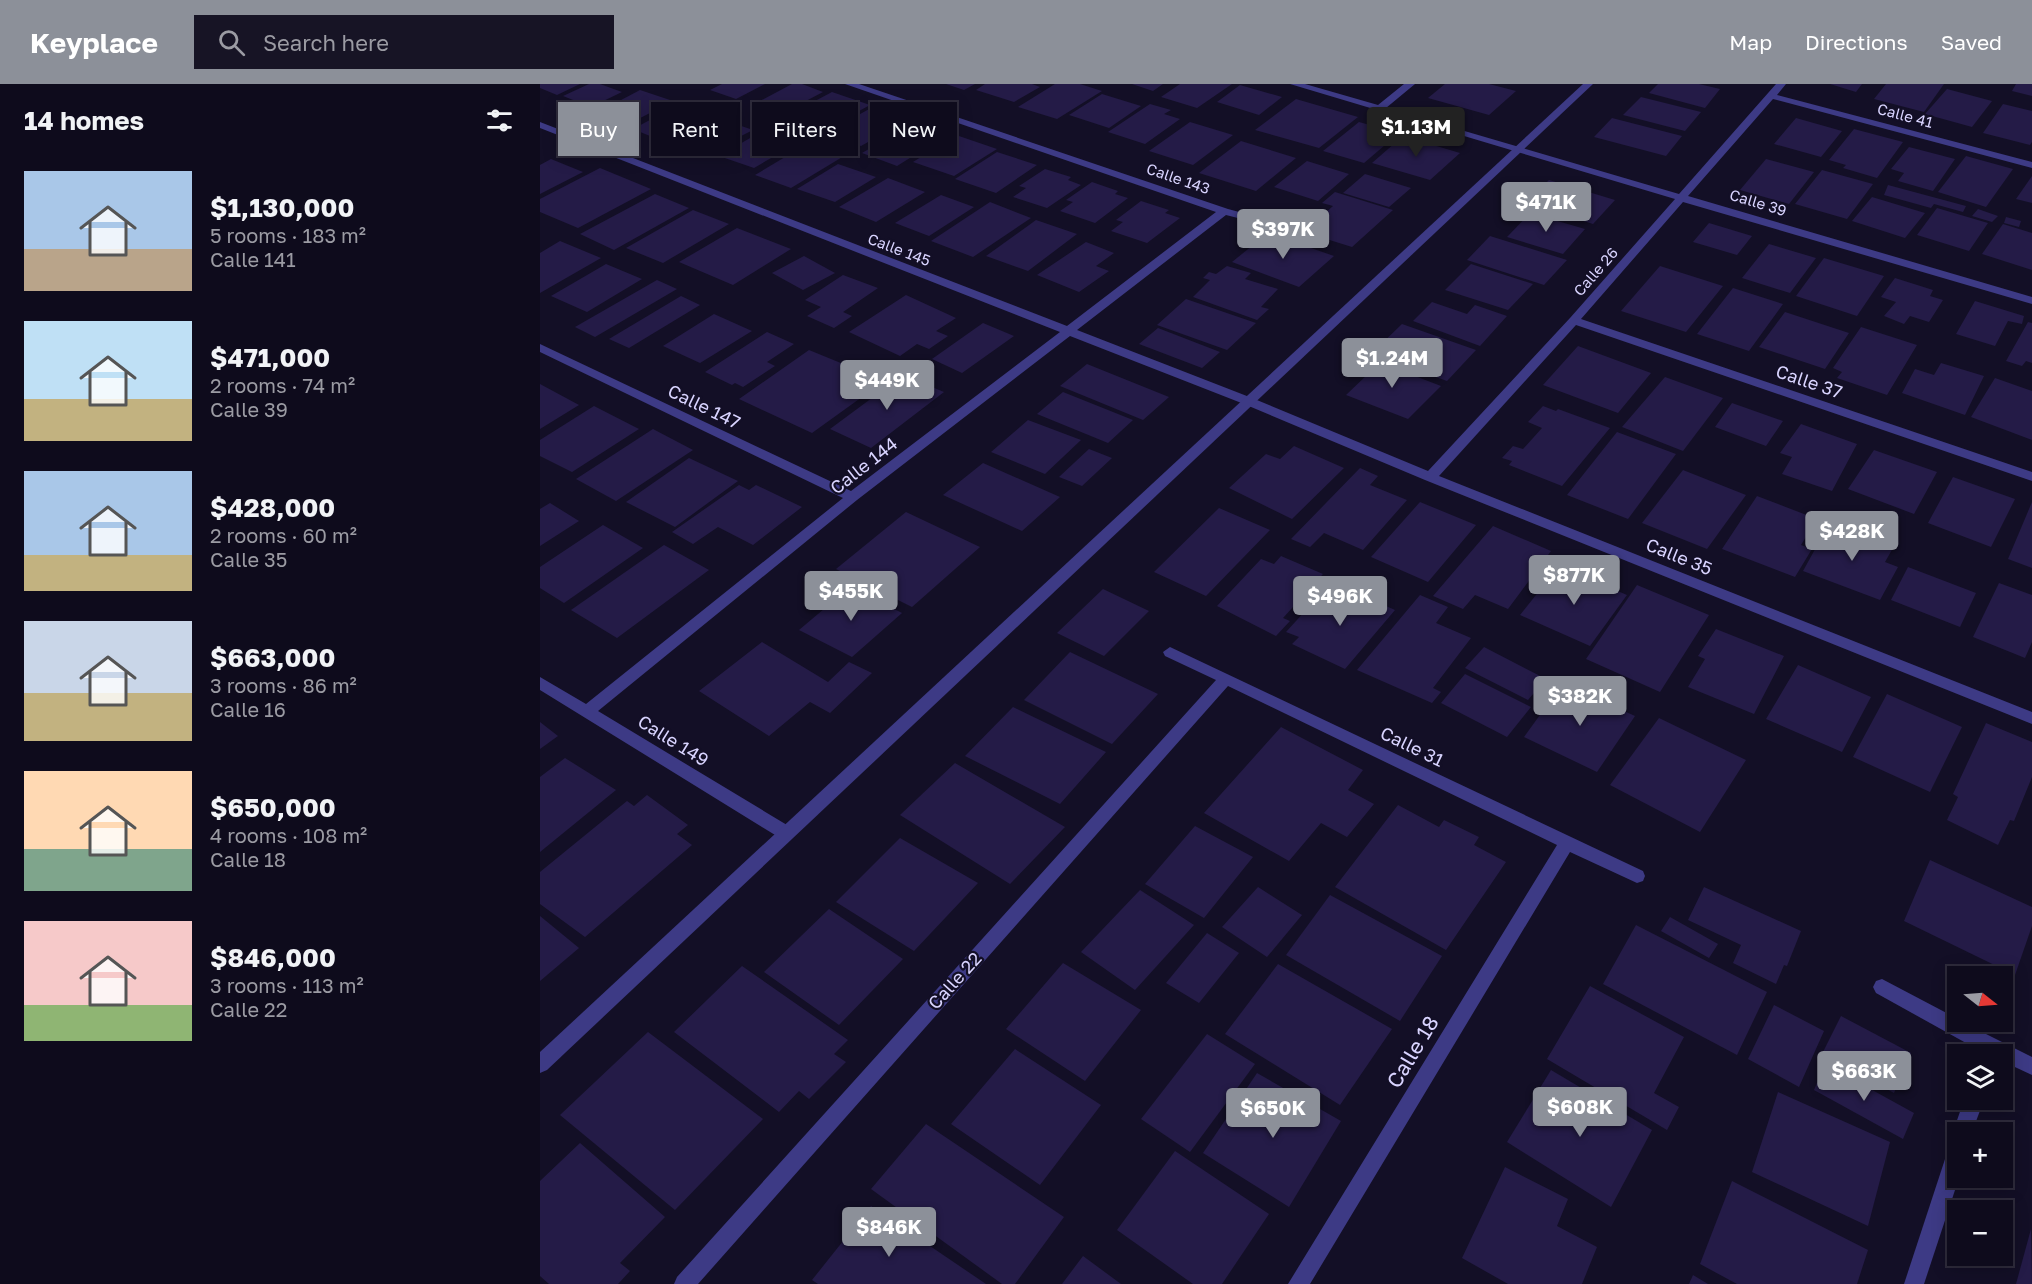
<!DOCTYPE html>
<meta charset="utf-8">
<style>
body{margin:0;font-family:"Golos Text",sans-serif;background:#171425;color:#f1f3f6;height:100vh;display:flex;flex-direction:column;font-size:22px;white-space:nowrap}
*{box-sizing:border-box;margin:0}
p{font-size:20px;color:#9b9ba3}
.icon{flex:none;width:33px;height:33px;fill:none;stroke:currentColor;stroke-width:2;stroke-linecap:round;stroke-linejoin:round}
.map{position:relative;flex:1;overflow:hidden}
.drawer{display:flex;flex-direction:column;background:#0e0b1c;width:540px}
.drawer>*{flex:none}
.banner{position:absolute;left:18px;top:18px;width:570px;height:54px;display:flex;gap:12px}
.needle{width:39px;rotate:107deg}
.fabs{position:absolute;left:1407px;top:882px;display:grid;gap:12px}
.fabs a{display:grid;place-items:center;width:66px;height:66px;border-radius:0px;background:#0e0b1c;box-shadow:0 3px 15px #0003,0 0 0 2px #2e2b3b;font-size:30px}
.price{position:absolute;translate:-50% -51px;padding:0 14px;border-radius:6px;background:#8c9099;color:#fff;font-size:20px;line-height:39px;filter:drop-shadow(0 2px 3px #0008)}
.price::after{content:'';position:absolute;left:50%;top:36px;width:18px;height:14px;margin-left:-9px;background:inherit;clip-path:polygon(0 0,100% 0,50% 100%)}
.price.current{background:#222;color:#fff}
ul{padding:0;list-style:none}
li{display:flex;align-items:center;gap:18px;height:150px;padding:0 24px}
li span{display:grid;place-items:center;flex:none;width:168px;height:120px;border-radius:0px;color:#555}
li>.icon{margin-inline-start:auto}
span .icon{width:72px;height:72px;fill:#fffc;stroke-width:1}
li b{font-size:26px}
h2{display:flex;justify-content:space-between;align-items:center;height:72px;padding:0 24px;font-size:26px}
.chip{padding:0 21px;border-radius:0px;background:#0e0b1c;box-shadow:0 3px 15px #0003,0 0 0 2px #2e2b3b;font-size:21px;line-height:54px}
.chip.current{background:#8c9099;color:#fff}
header{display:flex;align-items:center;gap:36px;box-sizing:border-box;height:84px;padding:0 30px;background:#8c9099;color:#fff}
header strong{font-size:28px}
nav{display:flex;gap:33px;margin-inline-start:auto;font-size:21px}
.search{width:420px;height:54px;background:#171425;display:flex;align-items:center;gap:15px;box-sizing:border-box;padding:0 21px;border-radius:0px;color:#9b9ba3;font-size:22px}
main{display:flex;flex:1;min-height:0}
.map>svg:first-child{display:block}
.building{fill:#241b47}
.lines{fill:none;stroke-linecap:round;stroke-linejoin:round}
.minor{fill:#3d3a85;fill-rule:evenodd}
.tertiary{fill:#3d3a85;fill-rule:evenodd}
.labels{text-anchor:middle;stroke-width:4.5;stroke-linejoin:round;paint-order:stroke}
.far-street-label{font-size:15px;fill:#d9d4ff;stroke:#130f26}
.street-label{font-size:18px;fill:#d9d4ff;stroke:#130f26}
.near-street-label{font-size:21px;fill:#d9d4ff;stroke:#130f26}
</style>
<header>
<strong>Keyplace</strong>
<div class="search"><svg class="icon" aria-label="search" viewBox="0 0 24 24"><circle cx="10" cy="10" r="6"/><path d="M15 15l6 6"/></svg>Search here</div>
<nav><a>Map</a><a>Directions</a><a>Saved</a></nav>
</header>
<main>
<section class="drawer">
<h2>14 homes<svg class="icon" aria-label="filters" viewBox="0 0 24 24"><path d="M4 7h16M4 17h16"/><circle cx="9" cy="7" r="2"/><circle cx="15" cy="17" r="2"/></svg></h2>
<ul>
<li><span style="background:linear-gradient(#a9c7e8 65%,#b9a48a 0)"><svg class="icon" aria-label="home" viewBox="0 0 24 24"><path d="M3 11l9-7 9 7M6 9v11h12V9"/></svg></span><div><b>$1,130,000</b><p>5 rooms · 183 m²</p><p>Calle 141</p></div></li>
<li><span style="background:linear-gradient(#bfe0f5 65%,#c2b280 0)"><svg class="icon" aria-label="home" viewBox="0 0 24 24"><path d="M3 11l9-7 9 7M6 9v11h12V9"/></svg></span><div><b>$471,000</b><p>2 rooms · 74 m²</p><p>Calle 39</p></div></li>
<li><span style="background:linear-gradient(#a9c7e8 70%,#c2b280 0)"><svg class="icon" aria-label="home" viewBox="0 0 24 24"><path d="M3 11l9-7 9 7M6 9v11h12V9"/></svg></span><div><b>$428,000</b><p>2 rooms · 60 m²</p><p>Calle 35</p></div></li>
<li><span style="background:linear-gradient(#c9d6e8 60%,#c2b280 0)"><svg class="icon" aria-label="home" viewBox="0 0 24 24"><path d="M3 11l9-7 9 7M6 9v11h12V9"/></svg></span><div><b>$663,000</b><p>3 rooms · 86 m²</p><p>Calle 16</p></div></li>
<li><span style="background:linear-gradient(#ffd9b3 65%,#7fa58c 0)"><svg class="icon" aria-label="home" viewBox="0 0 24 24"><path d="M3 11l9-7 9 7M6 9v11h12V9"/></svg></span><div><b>$650,000</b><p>4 rooms · 108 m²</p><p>Calle 18</p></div></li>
<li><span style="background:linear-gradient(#f6c9c9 70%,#8fb573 0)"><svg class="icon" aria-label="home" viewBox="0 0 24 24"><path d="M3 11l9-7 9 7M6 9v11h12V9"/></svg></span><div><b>$846,000</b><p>3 rooms · 113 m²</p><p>Calle 22</p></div></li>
</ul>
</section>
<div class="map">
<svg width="1492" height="1200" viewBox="0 0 1492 1200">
<rect width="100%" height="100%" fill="#130f26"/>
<g class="building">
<polygon points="0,0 40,0 17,11 0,4"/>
<polygon points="49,0 60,0 82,8 51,23 23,12"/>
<polygon points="182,0 225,0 196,15 170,6"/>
<polygon points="252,0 262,0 283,8 245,28 218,18"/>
<polygon points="406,0 435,0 424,6"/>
<polygon points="445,0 492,0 500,3 474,18 436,6"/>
<polygon points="515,0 540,0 562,7 517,35 478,23"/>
<polygon points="592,0 623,0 613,7"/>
<polygon points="640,0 692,0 657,24 621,13"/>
<polygon points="905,0 949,0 976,7 949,31 888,14"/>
<polygon points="1118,0 1159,0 1180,5 1165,24 1109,9"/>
<polygon points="1290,0 1322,0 1316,8"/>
<polygon points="1346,0 1404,0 1384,28 1334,15"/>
<polygon points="1476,0 1492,0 1492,12 1472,7"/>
<polygon points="700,1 742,13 719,31 677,18"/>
<polygon points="1407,5 1452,17 1432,43 1385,30"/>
<polygon points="100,6 133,17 81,44 49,33"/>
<polygon points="292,8 330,21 279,49 241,35"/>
<polygon points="562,10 601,22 569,44 529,31"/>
<polygon points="1101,13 1161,28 1145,47 1083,31"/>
<polygon points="756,15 818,33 779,64 715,46"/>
<polygon points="610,20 631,26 624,30 640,35 605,60 568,48"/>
<polygon points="1463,20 1492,27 1492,58 1490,61 1443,49"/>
<polygon points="138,21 167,32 122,57 93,45"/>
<polygon points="331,24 367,36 321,62 286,49"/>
<polygon points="178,34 213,46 167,69 133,58"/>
<polygon points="1072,34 1142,52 1126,72 1054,53"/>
<polygon points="1256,34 1302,47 1281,73 1234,60"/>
<polygon points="375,38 410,49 357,82 322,69"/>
<polygon points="650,38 693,51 653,81 609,67"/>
<polygon points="819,38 859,49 824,79 783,67"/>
<polygon points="229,43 264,55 214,84 179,72"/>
<polygon points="1314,45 1363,58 1337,94 1303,84 1306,81 1289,76"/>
<polygon points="416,51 457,65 414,92 373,78"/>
<polygon points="863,52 920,69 890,96 832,79"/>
<polygon points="272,57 309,69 251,104 215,91"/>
<polygon points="701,57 756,74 716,107 659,89"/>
<polygon points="1369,63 1415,75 1393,107 1358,97 1364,89 1351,85"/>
<polygon points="457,68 497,81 456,109 415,95"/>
<polygon points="1426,72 1473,85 1446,123 1398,108"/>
<polygon points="11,75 43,88 0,110 0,81"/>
<polygon points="1226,75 1274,88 1249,120 1200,106"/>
<polygon points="767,77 809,90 778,117 734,103"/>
<polygon points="298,80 336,93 295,118 257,105"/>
<polygon points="60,84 111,105 38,144 0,128 0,115"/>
<polygon points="505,85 531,93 528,96 541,101 507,124 473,113 486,104 479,102"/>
<polygon points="1282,86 1333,100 1307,135 1255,120"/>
<polygon points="825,90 871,104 849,123 803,109"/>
<polygon points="1492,92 1492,119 1476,115"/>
<polygon points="348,94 385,108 336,138 299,123"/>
<polygon points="1009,96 1075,116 1053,140 986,119"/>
<polygon points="552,98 578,107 575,110 588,114 555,139 520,127 533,118 526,116"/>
<polygon points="1348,101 1426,122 1423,128 1394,120 1391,124 1344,111"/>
<polygon points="795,108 853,126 812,163 764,148 793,122 782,119"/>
<polygon points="115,110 149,124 74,166 40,150"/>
<polygon points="401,111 434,123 389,152 355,139"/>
<polygon points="1332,113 1385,129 1365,154 1312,137"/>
<polygon points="601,117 629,126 625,129 640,134 607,159 571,147 583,138 576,136"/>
<polygon points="450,118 491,134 433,173 391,157"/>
<polygon points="1397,124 1448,139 1429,167 1377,151"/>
<polygon points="1438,125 1458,132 1452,138 1432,132"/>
<polygon points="153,126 189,140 123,179 86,164"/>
<polygon points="990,129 1045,145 1023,170 967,153"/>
<polygon points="1466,133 1481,137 1479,143 1464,139"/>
<polygon points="496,136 537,150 488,187 446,172"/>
<polygon points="1169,139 1212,152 1197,171 1153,158"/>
<polygon points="1463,140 1492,149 1492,186 1442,170"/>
<polygon points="197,144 251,165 193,201 139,178"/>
<polygon points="728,149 794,172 759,203 692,178"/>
<polygon points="950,152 1027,176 1004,201 927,176"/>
<polygon points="20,157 61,174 0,209 0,169"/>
<polygon points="546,158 574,169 556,182 569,187 539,208 497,191"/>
<polygon points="1229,160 1276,174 1250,209 1202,194"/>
<polygon points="264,172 295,189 263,206 232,189"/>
<polygon points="1284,174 1344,192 1317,232 1256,212"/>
<polygon points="66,180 102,195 47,228 11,212"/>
<polygon points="931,180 993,200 968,226 905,206"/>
<polygon points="687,182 711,189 705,195 738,205 721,223 729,225 717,236 653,213 670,196 663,194 669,188 676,190"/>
<polygon points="1120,182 1183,202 1146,248 1081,227"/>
<polygon points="303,191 338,204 303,228 312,232 294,244 267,232 281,223 265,216"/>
<polygon points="1355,194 1393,206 1390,212 1403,216 1389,238 1370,232 1364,240 1344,232 1356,218 1341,213"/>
<polygon points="117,196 137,205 55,253 35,243"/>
<polygon points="1193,204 1243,220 1209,267 1157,250"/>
<polygon points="366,211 416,234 396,247 408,252 389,265 377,260 360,272 309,248"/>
<polygon points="141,212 160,221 89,264 69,255"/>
<polygon points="646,215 716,239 687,266 617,241"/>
<polygon points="1435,217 1484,232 1482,240 1468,237 1455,262 1416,250"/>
<polygon points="892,218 927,230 935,221 967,232 940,262 873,237"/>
<polygon points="1245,228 1309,249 1285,285 1219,263"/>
<polygon points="174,230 212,247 160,279 123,262"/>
<polygon points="1488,238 1492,239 1492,279 1486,277 1482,282 1466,277"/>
<polygon points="443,239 474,252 422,289 392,275"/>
<polygon points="862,240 936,266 907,297 831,270"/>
<polygon points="1321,243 1377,261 1347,311 1297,294 1302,288 1293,284"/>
<polygon points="618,244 680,268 662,284 599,260"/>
<polygon points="227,248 254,260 227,278 235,282 203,303 195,299 192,301 165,288"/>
<polygon points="1038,262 1111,289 1078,329 1003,301"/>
<polygon points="269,266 335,293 313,309 322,313 272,349 199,315"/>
<polygon points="828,274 901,302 868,335 806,311 827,291 816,287"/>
<polygon points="1401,279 1444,292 1425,331 1362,309 1375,285 1394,291"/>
<polygon points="547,280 629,313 603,336 520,302"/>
<polygon points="363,291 404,308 331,364 290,345"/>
<polygon points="1125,293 1183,314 1143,367 1082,343"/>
<polygon points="1455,294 1492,307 1492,356 1431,333"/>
<polygon points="0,300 39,321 0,345"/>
<polygon points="523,308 593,336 568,359 497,330"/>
<polygon points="1192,319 1243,337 1226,362 1175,343"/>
<polygon points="54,322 99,345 32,388 0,372 0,356"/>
<polygon points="1003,322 1016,327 1018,325 1070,344 1022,402 969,381 972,377 962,374 973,362 983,365 1002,344 988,338"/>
<polygon points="488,336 541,356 505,390 451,368"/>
<polygon points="1261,340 1317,360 1292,407 1242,390 1252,373 1240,369"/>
<polygon points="113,345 153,366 76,417 36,395"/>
<polygon points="1077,348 1136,370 1088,435 1027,411"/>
<polygon points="754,362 804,384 752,435 689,404 726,370 740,375"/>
<polygon points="549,365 572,374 542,402 519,393"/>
<polygon points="1334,366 1397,388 1374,430 1308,405"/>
<polygon points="149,374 198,397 135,443 86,418"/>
<polygon points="443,379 520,413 482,447 403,411"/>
<polygon points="820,384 838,392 830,401 867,416 823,466 784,449 770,463 751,455"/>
<polygon points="1143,386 1206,411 1167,465 1102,439"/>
<polygon points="1413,393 1475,415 1451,463 1388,439"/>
<polygon points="199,401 209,406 216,401 262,423 213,461 178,443 153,460 132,448"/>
<polygon points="1217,412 1277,435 1261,461 1272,465 1255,493 1182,465"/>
<polygon points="880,418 936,441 888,498 831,473"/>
<polygon points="1492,418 1492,484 1468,475"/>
<polygon points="10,419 39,437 0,462 0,425"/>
<polygon points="679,424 730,446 666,512 614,488"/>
<polygon points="366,428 440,463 372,523 296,485"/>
<polygon points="1289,440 1353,464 1345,478 1358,483 1340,516 1263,487"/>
<polygon points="63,441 103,464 24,519 0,504 0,483"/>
<polygon points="953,442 1011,467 968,525 935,511 923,525 893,512"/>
<polygon points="124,461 169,486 77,554 31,526"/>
<polygon points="741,472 783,490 743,534 750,537 736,552 677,522 721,475 734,480"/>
<polygon points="1019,482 1087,511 1050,562 980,531"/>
<polygon points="1368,483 1436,509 1420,543 1351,516"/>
<polygon points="1459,499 1492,511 1492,558 1485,574 1433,553"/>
<polygon points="1097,501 1169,531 1120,608 1046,575"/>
<polygon points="310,503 362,529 312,573 259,546"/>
<polygon points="804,503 855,526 805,585 752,560 759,553 746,548 776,515 788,520"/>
<polygon points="563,505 609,527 564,572 517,549"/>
<polygon points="880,511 908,523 896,539 931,554 893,604 901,608 892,619 817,586"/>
<polygon points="1176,545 1244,572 1214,630 1148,603 1165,575 1158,572"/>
<polygon points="222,558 288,598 309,578 332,589 290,629 270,618 229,652 159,607"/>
<polygon points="944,563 1006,595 988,616 925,584"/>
<polygon points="530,568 618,610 572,660 484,616"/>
<polygon points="1258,581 1331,613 1302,668 1226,635"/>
<polygon points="925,590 991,623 967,653 901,619"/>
<polygon points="1023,599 1095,632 1057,688 984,653"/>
<polygon points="1347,610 1422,643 1390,708 1313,673"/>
<polygon points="473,623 566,668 520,720 425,672"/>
<polygon points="1119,634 1206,676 1160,748 1070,701"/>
<polygon points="0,638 18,652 0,665"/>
<polygon points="1446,639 1492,658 1492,693 1474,737 1470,736 1458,761 1407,736 1418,713 1413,710"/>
<polygon points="741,643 823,686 808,706 834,720 807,753 781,739 749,777 664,729"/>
<polygon points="25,674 76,706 0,768 0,693"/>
<polygon points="415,679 525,743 470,800 360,731"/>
<polygon points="107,711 148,741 137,750 152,761 45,853 0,820 0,788 87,717 94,722"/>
<polygon points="858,721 899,743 904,736 939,753 934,761 966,778 906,866 795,803"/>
<polygon points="655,742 713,773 664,834 605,800"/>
<polygon points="360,754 438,799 374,867 296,818"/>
<polygon points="1390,776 1492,823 1492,842 1475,891 1364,837"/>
<polygon points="718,803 762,831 727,873 682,843"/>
<polygon points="1164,803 1261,847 1247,882 1244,881 1236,900 1193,879 1201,861 1148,836"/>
<polygon points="600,806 654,841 595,906 541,868"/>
<polygon points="790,811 902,872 860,937 746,871"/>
<polygon points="289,825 363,875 299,941 224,888"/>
<polygon points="0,832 39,864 0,897"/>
<polygon points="1130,833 1178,860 1169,874 1121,847"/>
<polygon points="1096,841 1227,908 1197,971 1063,900"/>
<polygon points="667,849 699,869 659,919 626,899"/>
<polygon points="523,879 601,926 545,997 466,945"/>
<polygon points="738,880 852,945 800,1021 685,950"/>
<polygon points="202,882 308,956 294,970 306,978 269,1015 259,1007 239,1028 134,948"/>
<polygon points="1050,902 1144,953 1114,1009 1139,1023 1127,1046 1007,975"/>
<polygon points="1234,921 1284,947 1259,1003 1208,975"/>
<polygon points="1301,932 1371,969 1354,1009 1282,970"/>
<polygon points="108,948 223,1035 135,1126 20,1031"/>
<polygon points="667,950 715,980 650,1068 601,1035"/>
<polygon points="475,965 561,1021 500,1101 411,1040"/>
<polygon points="1285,980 1374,1029 1363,1055 1274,1006"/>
<polygon points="1011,986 1112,1046 1071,1123 967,1058"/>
<polygon points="717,989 801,1037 749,1123 663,1069"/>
<polygon points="1238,1008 1350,1058 1328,1142 1212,1088"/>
<polygon points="386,1040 524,1133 475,1200 462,1200 331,1105"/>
<polygon points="40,1059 125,1133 80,1179 90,1187 78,1200 9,1200 0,1192 0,1097"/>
<polygon points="635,1067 729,1130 682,1200 653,1200 577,1146"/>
<polygon points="965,1083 1028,1115 1017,1142 1057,1163 1042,1200 968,1200 922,1174"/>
<polygon points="1192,1097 1328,1166 1317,1200 1197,1200 1160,1180"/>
<polygon points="331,1122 446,1200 278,1200 272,1196"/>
<polygon points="1491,1145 1492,1200 1476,1200"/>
<polygon points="543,1172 581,1200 522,1200"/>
<polygon points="1153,1191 1168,1200 1149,1200"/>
</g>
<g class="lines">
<g class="minor">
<polygon points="305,0 319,0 688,125 733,137 734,139 729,142 686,131 537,246 712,314 888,387 1030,234 1135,115 750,0 765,0 838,21 864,0 875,0 846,24 1139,110 1236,0 1246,0 1237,11 1492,78 1492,84 1233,15 1148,112 1492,213 1492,220 1143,118 1041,235 1492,388 1492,397 1036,241 899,392 1492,628 1492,640 885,396 704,320 530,252 317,416 58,627 252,744 254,749 252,754 246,756 240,754 0,606 0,593 46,620 303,414 0,268 0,260 311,407 520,248 0,44 0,38 527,242 676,128"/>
<polygon points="630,563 1103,787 1105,792 1103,797 1097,799 1030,768 770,1200 748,1200 1017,761 688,602 158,1200 134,1200 137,1193 676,596 625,572 623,568"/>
<polygon points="1342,895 1418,935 1418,938 1422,938 1492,973 1492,991 1462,977 1462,970 1444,969 1336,909 1333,903 1336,897"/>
<polygon points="1424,1016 1444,1016 1432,1048 1418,1048 1418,1055 1413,1048"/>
<polygon points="1418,1057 1419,1094 1384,1200 1364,1200 1408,1066 1411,1059"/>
</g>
<polygon class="tertiary" points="1043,0 1053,0 7,986 0,989 0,968"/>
</g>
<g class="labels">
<g class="far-street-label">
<text transform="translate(1365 32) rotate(15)" y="5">Calle 41</text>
<text transform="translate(638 95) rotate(19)" y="5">Calle 143</text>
<text transform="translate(1218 119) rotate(17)" y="5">Calle 39</text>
<text transform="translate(359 166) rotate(21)" y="5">Calle 145</text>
<text transform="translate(1056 188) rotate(-49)" y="5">Calle 26</text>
</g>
<g class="street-label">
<text transform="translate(1269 298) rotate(19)" y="6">Calle 37</text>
<text transform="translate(164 323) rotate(26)" y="6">Calle 147</text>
<text transform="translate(324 382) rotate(-38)" y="6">Calle 144</text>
<text transform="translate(1139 473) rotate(22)" y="6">Calle 35</text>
<text transform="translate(133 657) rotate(32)" y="6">Calle 149</text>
<text transform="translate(872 663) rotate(26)" y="6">Calle 31</text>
<text transform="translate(415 897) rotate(-48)" y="6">Calle 22</text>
</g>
<g class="near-street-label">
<text transform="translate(873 968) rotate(-59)" y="7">Calle 18</text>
</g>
</g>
</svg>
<div class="fabs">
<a><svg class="needle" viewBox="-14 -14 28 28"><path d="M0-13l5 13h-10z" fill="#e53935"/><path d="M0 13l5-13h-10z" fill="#9b9ba3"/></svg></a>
<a><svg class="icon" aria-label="layers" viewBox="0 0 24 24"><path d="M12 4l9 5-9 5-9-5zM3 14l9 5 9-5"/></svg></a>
<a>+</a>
<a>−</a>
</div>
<b class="price current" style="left:876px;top:74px">$1.13M</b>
<b class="price" style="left:1006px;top:149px">$471K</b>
<b class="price" style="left:743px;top:176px">$397K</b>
<b class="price" style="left:852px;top:305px">$1.24M</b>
<b class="price" style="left:347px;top:327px">$449K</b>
<b class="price" style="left:1312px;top:478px">$428K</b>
<b class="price" style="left:1034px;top:522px">$877K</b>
<b class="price" style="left:311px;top:538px">$455K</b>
<b class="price" style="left:800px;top:543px">$496K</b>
<b class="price" style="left:1040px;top:643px">$382K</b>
<b class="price" style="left:1324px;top:1018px">$663K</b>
<b class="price" style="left:1040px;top:1054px">$608K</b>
<b class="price" style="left:733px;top:1055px">$650K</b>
<b class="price" style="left:349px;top:1174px">$846K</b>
<div class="banner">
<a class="chip current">Buy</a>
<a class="chip">Rent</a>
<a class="chip">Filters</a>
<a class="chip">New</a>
</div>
</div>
</main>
